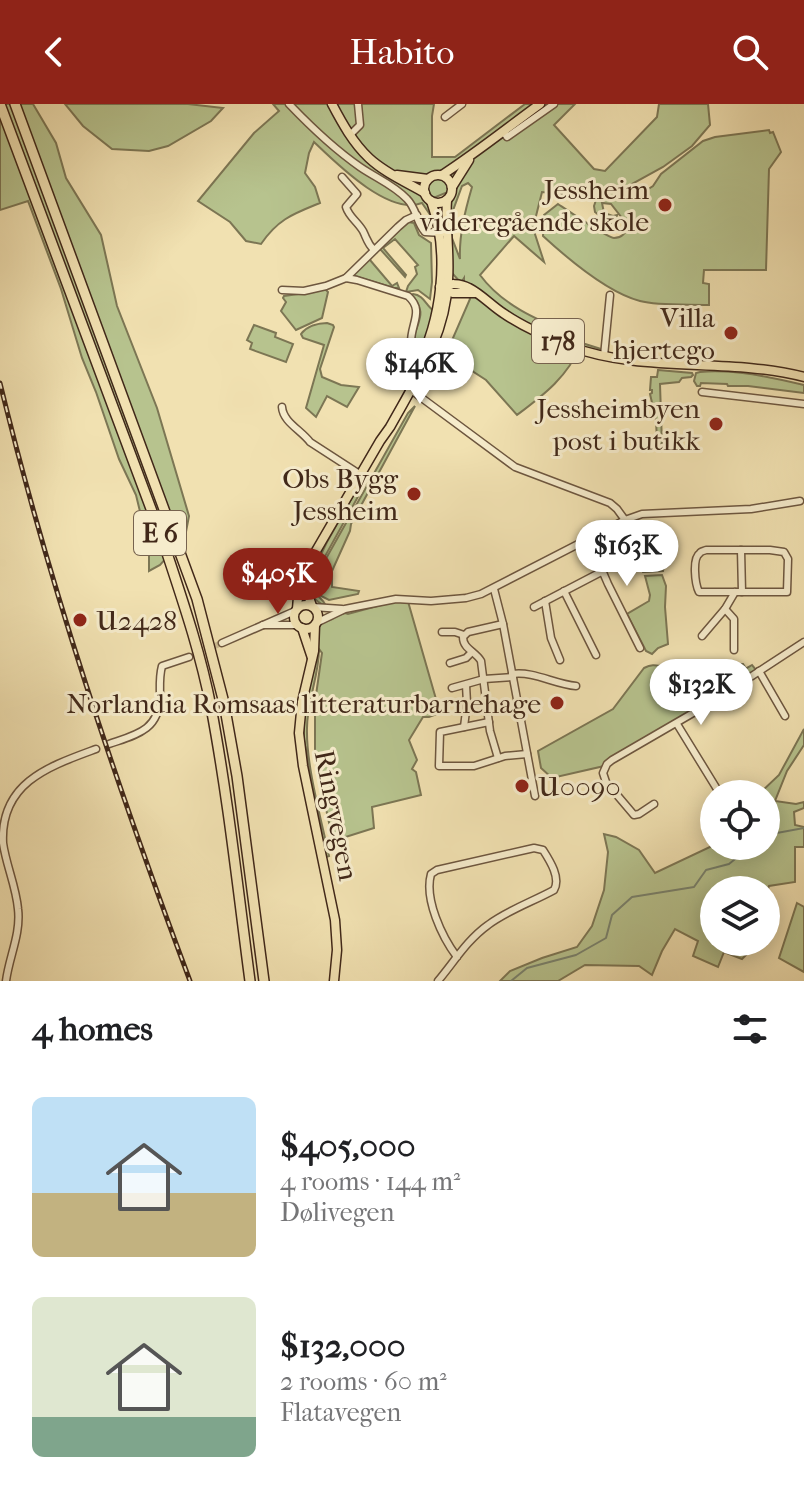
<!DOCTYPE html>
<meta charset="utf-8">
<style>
body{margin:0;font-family:"IM FELL French Canon",serif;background:#f6f6f6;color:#202124;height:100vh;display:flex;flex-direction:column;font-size:30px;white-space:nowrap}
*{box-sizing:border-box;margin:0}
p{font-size:26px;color:#757577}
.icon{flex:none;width:44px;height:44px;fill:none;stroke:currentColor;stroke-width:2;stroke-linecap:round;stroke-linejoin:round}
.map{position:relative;height:877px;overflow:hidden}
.side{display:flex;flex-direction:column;background:#fff;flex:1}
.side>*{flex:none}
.buttons{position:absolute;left:700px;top:676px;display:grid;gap:16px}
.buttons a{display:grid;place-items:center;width:80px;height:80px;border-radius:50%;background:#fff;box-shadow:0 4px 20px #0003;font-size:40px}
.price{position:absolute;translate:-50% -68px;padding:0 18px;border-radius:28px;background:#fff;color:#222;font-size:26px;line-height:52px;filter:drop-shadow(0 2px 4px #0008)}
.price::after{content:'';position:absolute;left:50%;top:48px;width:24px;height:18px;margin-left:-12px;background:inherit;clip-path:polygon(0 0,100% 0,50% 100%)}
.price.on{background:#8f2418;color:#fff}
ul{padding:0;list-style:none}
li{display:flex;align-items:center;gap:24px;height:200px;padding:0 32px}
li span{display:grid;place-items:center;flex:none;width:224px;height:160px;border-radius:12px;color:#555}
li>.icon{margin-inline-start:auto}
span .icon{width:96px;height:96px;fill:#fffc;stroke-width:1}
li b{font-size:34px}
h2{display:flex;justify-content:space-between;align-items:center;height:96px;padding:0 32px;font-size:34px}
header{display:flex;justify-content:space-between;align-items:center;height:104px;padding:0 32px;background:#8f2418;color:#fff;font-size:36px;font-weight:600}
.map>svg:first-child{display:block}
.green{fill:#b7c38e;stroke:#7c7654;stroke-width:2}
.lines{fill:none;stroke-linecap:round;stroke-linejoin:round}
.stream{stroke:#78826e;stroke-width:2}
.minor-tunnel{stroke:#cebc93;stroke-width:6;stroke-dasharray:6 3;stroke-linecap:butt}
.minor-casing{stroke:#6d563f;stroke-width:9}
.major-casing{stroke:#412819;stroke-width:11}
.highway-casing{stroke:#412819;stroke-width:12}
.minor{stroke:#f6eccc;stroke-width:6}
.major{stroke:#f1e1b1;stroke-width:8}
.highway{stroke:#f1e1b1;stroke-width:9}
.rail-casing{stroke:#412819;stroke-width:5}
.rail{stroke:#f6eccc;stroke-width:2;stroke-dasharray:6;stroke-linecap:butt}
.poi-dot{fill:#8f2418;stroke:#f6eccc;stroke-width:3}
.labels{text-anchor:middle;stroke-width:6;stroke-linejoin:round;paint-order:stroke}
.shield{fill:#f6eccc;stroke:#77634f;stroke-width:2}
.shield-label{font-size:26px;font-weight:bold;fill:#412819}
.poi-label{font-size:28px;fill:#412819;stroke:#f6eccc;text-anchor:end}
.street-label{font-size:28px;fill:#412819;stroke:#f6eccc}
</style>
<header><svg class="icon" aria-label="back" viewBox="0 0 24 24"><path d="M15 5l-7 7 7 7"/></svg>Habito<svg class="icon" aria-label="search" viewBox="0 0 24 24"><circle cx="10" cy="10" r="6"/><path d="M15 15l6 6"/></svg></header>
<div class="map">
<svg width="804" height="877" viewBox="0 0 804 877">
<rect width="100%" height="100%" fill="#f1e1b1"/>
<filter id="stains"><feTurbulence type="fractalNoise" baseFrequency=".0025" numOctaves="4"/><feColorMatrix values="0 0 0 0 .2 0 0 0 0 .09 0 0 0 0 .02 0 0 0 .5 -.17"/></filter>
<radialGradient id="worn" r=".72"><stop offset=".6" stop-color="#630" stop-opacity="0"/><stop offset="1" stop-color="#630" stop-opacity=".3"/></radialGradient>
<g class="green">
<polygon points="0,0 33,0 56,39 66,74 101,131 117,202 157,304 189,412 185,433 160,461 149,467 149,452 145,428 136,391 119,355 96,288 82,254 61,185 28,97 0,106"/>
<polygon points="65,0 188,0 223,4 211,17 168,42 149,47 112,45 83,22"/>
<path d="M273,0H434L432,12V53H455L525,0H575L554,21L594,65L605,67L657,13L659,0H708L710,21L692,42L663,63L630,81L631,96L653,82L661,70L703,37L715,33L769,26L770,29L773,28L781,48L769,65L766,166H704L703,179L709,180V201C689,200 659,202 640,197C609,189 567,154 543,132L544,111L558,100C567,106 608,134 614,134C622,134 625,129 629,123L611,100L602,99L604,109L613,112L617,111L616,119L610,120L595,108L594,102L596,96L580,92L542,88L533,124L544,158L514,132L480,171C505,205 546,219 583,235L582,239L601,245L597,247L580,242C568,273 542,292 517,311L486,276L446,250L470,195L464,179V174L461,179L452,169L448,113H451L452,134L460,155C459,131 465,107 472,83L468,79L462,82L452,109L448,108L455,85L426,97L433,111L431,112L422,99C389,112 337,60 314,38L309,49L305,69L315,83L320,99C293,110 278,115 261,140L246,137L230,118L198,97L254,29L279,7Z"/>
<polygon points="408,118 414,119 419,131 431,139 432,178 430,195 418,186 406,188 408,182 417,170 415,163 418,161 395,135 383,144 406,171 405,173 381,146 378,146"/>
<polygon points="372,151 370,156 392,182 397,179 399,184 394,184 351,171"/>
<polygon points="325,185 328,188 322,214 296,226 281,207 286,198 283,194 284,192 306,189"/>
<path d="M413,190C424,191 426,202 434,207L425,239L422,241L415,240L413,236C418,216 428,208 411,191Z"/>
<path d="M327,219L333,221L334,223L320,265L322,273L341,281L359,283L347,303L327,292L316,313L306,304L324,241L303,234L301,230C307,222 318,219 327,219Z"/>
<polygon points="254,221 276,229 275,233 293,240 286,258 250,245 252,239 247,236"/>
<polygon points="658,266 692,269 693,271 691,273 682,274 679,278 660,280 662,341 657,338 656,316 650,290 652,289 652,286 650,286 651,273 657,273"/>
<path d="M700,268C735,265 770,273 804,281V289L748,282H728L727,280L701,279L700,282H697L694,277L696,269Z"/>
<polygon points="415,302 351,420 350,427 332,467 332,483 359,487 358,490 329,496 321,492 315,484 315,476 319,467 408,309"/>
<path d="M360,379L365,380L313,474C310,492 321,490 326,502C313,497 311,490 308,477L327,438Z"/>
<polygon points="652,428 664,428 665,456 663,467 643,468 636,455 652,454"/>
<polygon points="662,471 666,482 665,503 668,540 658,544 652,550 646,547 627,510 649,497 650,491 645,472"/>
<path d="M407,494L438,602L437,610L429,613H423L409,636L417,656L412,665L416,668L421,691L372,703L374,724L333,737L315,654V598L322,549L319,545C319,572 307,597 307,624C306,662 321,714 329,752L326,753L304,636V612L315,554V537L305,522L332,515L331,513L345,509L348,510Z"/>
<path d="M688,557L694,559L710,568L709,561L713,558L723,561L743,560L745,563C733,570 726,570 713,570C729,575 738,569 752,561L757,567C707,598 657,627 607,657L604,662L552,674L541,664L538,647L613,605L644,564C654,559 657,562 667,563L675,559L682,563L686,562Z"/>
<polygon points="804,625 804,641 787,667 775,697 796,700 804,698 804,704 794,708 795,721 804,723 804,743 795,743 795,778 769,782 766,791 766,786 714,786 714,838 756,838 756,841 742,855 724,848 718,863 693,852 698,837 675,825 662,847 652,871 639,862 585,861 558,877 500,877 510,867 542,854 577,843 592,822 604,786 608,748 604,730 616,733 639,746 655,769 714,741 766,742 766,690 759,690 779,671"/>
<polygon points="797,799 804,803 804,868 779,854"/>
</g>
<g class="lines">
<g class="stream">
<polyline points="766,731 804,724"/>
<polyline points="511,877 527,864 576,851 606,834 612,811 632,793 694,783 706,766 729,760 751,742"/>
</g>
<polyline class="minor-tunnel" points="189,553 222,539"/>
<defs>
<g id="minor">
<path d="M289,0C311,23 334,45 360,63C376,74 394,81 407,95C417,105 416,118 425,128L442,129"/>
<polyline points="445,13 462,0"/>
<polyline points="503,27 507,33 554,0"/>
<polyline points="350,31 360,21 358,0"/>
<path d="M342,73L357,90L346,103C349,113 357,117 363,127C367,135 367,139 374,146"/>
<polyline points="346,174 398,123 406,116 417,111"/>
<path d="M282,186L304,187L326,182L346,174L357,176L408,192C425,207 410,220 411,240L414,243L426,248"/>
<polyline points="604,252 610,191"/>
<polyline points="411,286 515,363 610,399 617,405 625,416"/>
<polyline points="702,288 804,300"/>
<path d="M282,303C283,318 301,326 310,338L361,371"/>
<polyline points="589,436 608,480 640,544"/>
<path d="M706,446H770L784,448L788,455L787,488H699C695,480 692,454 700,449C701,447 704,447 706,446Z"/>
<polyline points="741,446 742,488"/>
<polyline points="494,485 503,520 535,692"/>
<polyline points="564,487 596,551"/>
<polyline points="545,497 551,534 560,556"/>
<polyline points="313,503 342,505"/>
<polyline points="534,503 603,467"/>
<polyline points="725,505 734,515 734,546"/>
<polyline points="316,519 345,505 396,495 431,497 466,494 481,490 625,416 642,410 751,405 800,397"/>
<polyline points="263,521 297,521"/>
<polyline points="442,528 455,528 464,531"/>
<polyline points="702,532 725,505 735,488"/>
<polyline points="222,539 295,507"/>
<polyline points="450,559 466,554 472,548"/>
<polyline points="759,567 785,612"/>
<path d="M512,570C534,567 554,580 576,582"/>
<polyline points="452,584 484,575 513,573"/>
<polyline points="489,618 440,628 439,662 474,662 505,652 527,650"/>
<polyline points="677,620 720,690"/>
<polyline points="464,623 467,599 466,581"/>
<path d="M109,640C135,631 159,627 160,593C160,582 159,573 162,562L189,553"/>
<path d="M498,654L490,627L481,557C475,547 463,545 463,533L468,528L503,520"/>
<polyline points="654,700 639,710 634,711 606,678 603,669 607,660 612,656 712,598 804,538"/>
<path d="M6,877C9,853 21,830 18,805C16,782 6,761 3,739C0,678 50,662 96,645"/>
<path d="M438,877C454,858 467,836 488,821C508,806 532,798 554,786C561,774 550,757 543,746L534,744L437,766L431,770C424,795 442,833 457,853"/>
</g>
<g id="major">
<path d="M332,0C342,19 353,39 369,54C385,69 406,78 425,89"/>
<polyline points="397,71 428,75"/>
<path d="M442,71C476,49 507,24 540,0"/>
<circle cx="438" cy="85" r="14"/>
<polyline points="452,83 469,56"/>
<path d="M440,183C449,179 460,179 469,184C481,190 492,202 503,209C523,223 546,233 569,242C644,270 727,253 804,273"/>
<polyline points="445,186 453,189 475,189"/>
<path d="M416,265C442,216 450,150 431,97"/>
<polyline points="306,469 305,483 312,502"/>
<circle cx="306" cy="513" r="12"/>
<path d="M297,505L299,481L302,471L380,337L390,323C416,276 446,231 448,176C450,149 445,122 447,96"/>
<polyline points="315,521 314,547 302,598 299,629 303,662 335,816 337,846 334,877"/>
<polyline points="302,524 312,554"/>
</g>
<g id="highway">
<path d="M0,0L163,437C181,492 200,546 211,603C228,693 238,786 250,877"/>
<polyline points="15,0 197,495 224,599 237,672 264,877"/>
</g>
</defs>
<use href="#minor" class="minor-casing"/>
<use href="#major" class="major-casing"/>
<use href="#highway" class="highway-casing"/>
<use href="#minor" class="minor"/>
<use href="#major" class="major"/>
<use href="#highway" class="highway"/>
<defs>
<path id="rail" d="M0,279C50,484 116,679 190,877"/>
</defs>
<use href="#rail" class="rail-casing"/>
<use href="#rail" class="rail"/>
</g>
<g class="poi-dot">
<circle cx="665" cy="101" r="8"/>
<circle cx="731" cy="229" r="8"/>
<circle cx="716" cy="320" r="8"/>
<circle cx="414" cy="390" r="8"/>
<circle cx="80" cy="516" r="8"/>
<circle cx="557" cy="599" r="8"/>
<circle cx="522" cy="682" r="8"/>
</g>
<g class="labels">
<g class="shield">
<rect x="532" y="215" width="52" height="44" rx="6"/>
<rect x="134" y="407" width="52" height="44" rx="6"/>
</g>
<g class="shield-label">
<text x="558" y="246">178</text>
<text x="160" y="438">E 6</text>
</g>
<g class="poi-label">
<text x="649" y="95">Jessheim<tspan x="649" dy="32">videregående skole</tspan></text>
<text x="715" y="223">Villa<tspan x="715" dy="32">hjertego</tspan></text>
<text x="700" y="314">Jessheimbyen<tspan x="700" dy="32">post i butikk</tspan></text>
<text x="398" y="384">Obs Bygg<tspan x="398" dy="32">Jessheim</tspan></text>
<text x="96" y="526" text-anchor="start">U2428</text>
<text x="541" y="609">Norlandia Romsaas litteraturbarnehage</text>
<text x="538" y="692" text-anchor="start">U0090</text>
</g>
<g class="street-label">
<text transform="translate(337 711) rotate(79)" y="10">Ringvegen</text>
</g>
</g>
<rect width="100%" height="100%" filter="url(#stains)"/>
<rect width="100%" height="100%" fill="url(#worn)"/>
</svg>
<div class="buttons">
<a><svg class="icon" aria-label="locate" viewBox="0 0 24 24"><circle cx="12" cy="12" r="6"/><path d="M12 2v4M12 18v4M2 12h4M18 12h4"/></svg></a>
<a><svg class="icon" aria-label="layers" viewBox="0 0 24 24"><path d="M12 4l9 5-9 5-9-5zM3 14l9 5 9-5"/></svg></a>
</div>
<b class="price" style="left:420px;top:302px">$146K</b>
<b class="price" style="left:627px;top:484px">$163K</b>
<b class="price on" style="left:278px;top:512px">$405K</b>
<b class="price" style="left:701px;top:623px">$132K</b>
</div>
<section class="side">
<h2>4 homes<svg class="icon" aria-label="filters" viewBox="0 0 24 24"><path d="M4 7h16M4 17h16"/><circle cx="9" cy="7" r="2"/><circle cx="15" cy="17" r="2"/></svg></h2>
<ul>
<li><span style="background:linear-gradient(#bfe0f5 60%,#c2b280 0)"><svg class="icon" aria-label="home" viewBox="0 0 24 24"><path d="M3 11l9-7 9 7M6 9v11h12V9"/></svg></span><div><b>$405,000</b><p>4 rooms · 144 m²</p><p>Dølivegen</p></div></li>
<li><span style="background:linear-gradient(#dfe7d0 75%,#7fa58c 0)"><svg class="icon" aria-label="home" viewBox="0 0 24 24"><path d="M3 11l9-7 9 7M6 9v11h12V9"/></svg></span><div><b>$132,000</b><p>2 rooms · 60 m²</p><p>Flatavegen</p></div></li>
</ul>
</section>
